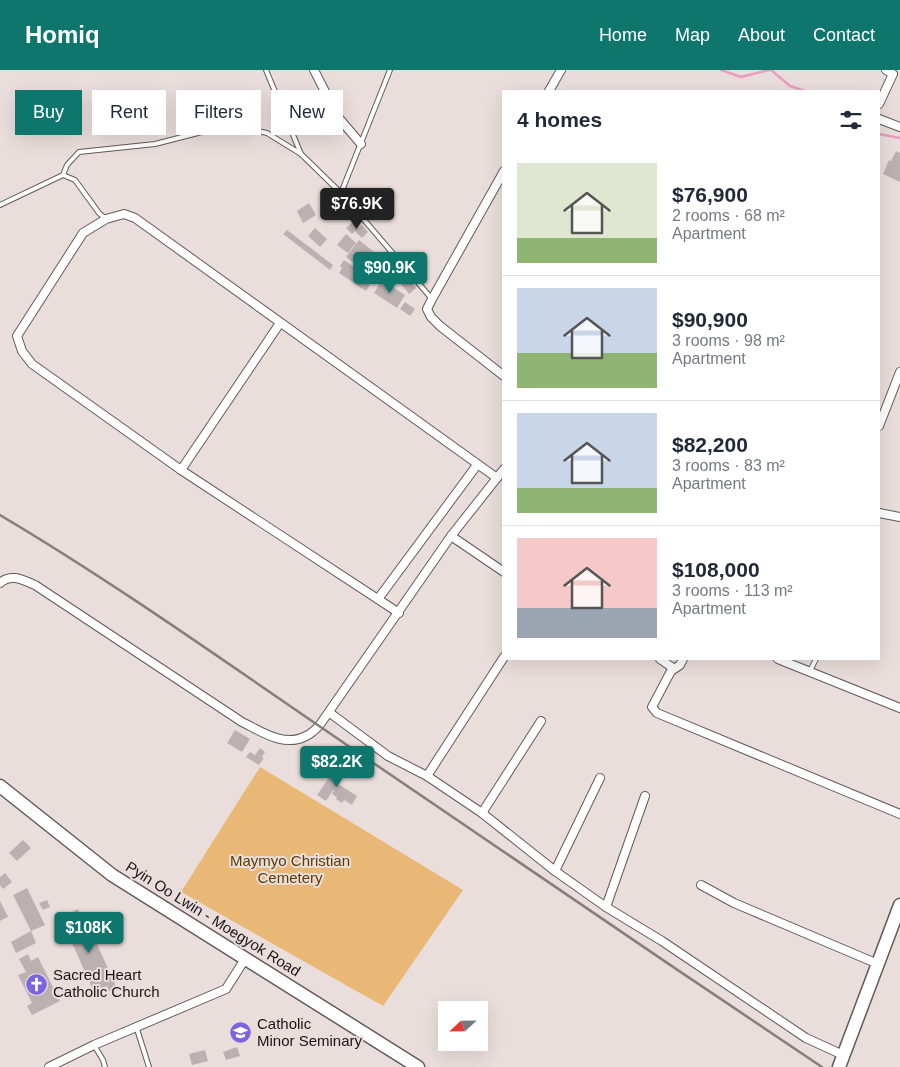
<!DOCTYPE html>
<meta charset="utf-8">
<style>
body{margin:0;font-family:Helvetica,sans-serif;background:#f2f2f3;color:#1f2937;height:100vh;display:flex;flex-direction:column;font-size:19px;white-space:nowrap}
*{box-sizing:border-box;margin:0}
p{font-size:16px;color:#747a83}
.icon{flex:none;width:28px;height:28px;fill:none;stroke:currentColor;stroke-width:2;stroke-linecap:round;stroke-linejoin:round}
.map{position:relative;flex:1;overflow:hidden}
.sheet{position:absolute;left:502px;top:20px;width:378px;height:570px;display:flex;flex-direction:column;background:#fff;border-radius:0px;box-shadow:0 5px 20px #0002}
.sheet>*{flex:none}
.banner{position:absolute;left:15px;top:20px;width:412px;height:45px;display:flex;gap:10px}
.needle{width:32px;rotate:248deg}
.buttons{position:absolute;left:438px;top:931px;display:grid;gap:10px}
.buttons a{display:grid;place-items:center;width:50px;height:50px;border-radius:0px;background:#fff;box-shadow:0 5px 20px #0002;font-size:25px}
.price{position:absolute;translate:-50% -42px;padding:0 11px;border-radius:5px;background:#0f766e;color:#fff;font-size:16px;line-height:32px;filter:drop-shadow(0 1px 2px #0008)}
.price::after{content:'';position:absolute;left:50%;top:30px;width:15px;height:11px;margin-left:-8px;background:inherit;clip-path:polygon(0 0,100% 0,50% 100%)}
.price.active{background:#222;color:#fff}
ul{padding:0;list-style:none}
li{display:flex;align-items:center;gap:15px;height:125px;padding:0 15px}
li+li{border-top:1px solid #e0e1e3}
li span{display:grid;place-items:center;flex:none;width:140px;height:100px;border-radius:0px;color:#555}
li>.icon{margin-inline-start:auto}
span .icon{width:60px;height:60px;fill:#fffc;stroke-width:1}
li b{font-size:21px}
h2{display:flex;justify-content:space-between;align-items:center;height:60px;padding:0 15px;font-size:21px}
.chip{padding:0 18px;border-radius:0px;background:#fff;box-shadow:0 5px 20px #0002;font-size:18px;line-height:45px}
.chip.active{background:#0f766e;color:#fff}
header{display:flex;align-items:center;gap:30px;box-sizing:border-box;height:70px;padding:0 25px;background:#0f766e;color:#fff}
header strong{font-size:24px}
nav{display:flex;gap:28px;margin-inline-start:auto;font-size:18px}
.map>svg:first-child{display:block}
.green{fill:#e9b776}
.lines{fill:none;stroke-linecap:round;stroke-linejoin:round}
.stream{stroke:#eb9cc1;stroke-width:2.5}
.building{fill:#bcb1b2}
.service-casing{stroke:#635a58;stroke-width:6}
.minor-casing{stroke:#635a58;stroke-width:10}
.primary-casing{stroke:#635a58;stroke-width:15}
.service{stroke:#fff;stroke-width:4}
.minor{stroke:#fff;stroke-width:8}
.primary{stroke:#fff;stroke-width:12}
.rail{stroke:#867e7d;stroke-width:2.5}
.labels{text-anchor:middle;stroke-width:4;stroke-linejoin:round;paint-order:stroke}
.park-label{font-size:15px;fill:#5d3b00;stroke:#eadedc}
.street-label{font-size:15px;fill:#191514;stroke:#eadedc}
.poi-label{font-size:15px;fill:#191514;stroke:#eadedc;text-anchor:start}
</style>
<header>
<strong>Homiq</strong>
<nav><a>Home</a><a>Map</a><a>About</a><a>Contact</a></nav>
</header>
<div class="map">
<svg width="900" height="997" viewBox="0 0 900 997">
<rect width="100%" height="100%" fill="#eadedc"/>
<polygon class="green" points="260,697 463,820 383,936 181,822"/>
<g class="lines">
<g class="stream">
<polyline points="721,0 741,7 769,0"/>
<polyline points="771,0 790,16 805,21"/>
<polyline points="879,64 900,68"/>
</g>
</g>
<g class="building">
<polygon points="896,81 900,83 900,112 883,104 889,90 891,91"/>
<polygon points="309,133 316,145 303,153 297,141"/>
<polygon points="353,152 359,158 362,155 368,162 362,168 355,161 352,164 346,158"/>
<polygon points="315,158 327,169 320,177 308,166"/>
<polygon points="287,160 333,195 330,200 283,164"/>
<polygon points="346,164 356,173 348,183 337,175"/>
<polygon points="359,170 384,190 371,207 346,187"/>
<polygon points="391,188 397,196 390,202 383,195"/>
<polygon points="344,190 357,199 353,204 355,205 358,202 363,205 361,209 370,215 366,221 339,203 342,198 340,196"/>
<polygon points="401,200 416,218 409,224 394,205"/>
<polygon points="382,210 405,225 397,238 374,223"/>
<polygon points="405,232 415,239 410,246 400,239"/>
<polygon points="235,660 250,669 242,682 227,673"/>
<polygon points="260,678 265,682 262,687 264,688 259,695 246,687 250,682 255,685"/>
<polygon points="336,697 346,703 338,714 357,726 352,735 344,730 342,733 336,729 337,727 332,724 334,720 333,720 326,731 317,725"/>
<polygon points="23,770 31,778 17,791 9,783"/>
<polygon points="5,803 12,812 3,819 0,815 0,807"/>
<polygon points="27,818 45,855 31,861 36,873 16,883 11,872 31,861 13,825"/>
<polygon points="47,830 50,837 43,840 39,833"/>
<polygon points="0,831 8,847 0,851"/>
<polygon points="78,839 82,849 85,848 117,918 109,921 107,916 94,922 64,855 76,850 72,842"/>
<polygon points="28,884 31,891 38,887 60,931 32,945 27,936 32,933 18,905 26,902 19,889"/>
<polygon points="237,977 240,986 226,990 223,982"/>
<polygon points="205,980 208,991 192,995 189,984"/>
</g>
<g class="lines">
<defs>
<g id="service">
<polyline points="266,0 301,84"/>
<polyline points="63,105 75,110 99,143 106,149"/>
<polyline points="341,123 390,0"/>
<polyline points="0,135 63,105 67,95 79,82 155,74 229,55 267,63 301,84 341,123 432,229"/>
<polyline points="810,601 816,589"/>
<polyline points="136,956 149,997"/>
<polyline points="94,975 103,990 105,997"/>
</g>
<g id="minor">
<polyline points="314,0 338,47 361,74"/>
<polyline points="549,21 561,0"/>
<polyline points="879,34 893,4 886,0"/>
<polyline points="879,49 900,57"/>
<polyline points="504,101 432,229 427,239 431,247 440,256 504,306"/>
<polyline points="879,356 900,302"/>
<polyline points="181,400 280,253"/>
<polyline points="879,443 900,447"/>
<polyline points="451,466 504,502"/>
<path d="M0,513C11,503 23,510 35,515L242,652C261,661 284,678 306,666C311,664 315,660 319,656L451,466L504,399"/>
<polyline points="378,529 477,395"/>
<polyline points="399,543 181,400 32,294 22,281 17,266 83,163 106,149 124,144 135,148 497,408"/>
<polyline points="660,589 673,598"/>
<polyline points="683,589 680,595 671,601 652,637 657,643 900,744"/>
<polyline points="778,589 900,638"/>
<polyline points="330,643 388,686 427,706 482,743 555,801 606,837 662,871 806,968 843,985"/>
<polyline points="427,706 504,587"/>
<polyline points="482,743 541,651"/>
<polyline points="555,801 600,708"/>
<polyline points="701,815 734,833 878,894"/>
<polyline points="606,837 645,726"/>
<polyline points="49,997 94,975 226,919 245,889"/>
</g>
<g id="primary">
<polyline points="0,716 112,805 418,997"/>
<polyline points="839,997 900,835"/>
</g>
</defs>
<use href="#service" class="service-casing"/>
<use href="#minor" class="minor-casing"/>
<use href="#primary" class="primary-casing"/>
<use href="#service" class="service"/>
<use href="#minor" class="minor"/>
<use href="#primary" class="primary"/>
<path class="rail" d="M0,445C118,515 231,596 344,673C503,782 662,890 822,997"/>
</g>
<defs>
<symbol id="church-disc" viewBox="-11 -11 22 22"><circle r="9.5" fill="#7a64df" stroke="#eadedc"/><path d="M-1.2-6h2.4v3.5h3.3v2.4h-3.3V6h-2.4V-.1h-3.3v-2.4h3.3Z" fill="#fff"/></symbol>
<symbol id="school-disc" viewBox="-11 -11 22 22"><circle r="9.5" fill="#7a64df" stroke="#eadedc"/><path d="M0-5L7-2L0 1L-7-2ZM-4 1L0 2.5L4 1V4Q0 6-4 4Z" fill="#fff"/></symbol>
</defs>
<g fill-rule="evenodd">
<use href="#church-disc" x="24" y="902" width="25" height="25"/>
<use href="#school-disc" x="228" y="950" width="25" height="25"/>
</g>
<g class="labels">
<g class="park-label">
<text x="290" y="796">Maymyo Christian<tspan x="290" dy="17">Cemetery</tspan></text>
</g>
<g class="street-label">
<text transform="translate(213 849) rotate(32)" y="5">Pyin Oo Lwin - Moegyok Road</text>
</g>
<g class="poi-label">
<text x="53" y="910">Sacred Heart<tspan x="53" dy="17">Catholic Church</tspan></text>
<text x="257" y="959">Catholic<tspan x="257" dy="17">Minor Seminary</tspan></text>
</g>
</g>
</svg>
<div class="buttons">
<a><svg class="needle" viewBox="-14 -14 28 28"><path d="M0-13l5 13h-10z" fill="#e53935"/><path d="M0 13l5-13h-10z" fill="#747a83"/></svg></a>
</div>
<b class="price active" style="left:357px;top:160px">$76.9K</b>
<b class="price" style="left:390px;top:224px">$90.9K</b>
<b class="price" style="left:337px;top:718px">$82.2K</b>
<b class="price" style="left:89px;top:884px">$108K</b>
<div class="banner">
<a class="chip active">Buy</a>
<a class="chip">Rent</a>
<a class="chip">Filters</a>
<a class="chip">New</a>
</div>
<section class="sheet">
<h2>4 homes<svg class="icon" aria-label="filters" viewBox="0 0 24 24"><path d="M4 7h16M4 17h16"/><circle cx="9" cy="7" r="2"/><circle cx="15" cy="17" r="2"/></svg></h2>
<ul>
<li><span style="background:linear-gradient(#dfe7d0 75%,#8fb573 0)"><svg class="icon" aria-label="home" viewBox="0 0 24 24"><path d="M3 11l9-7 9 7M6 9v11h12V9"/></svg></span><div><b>$76,900</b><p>2 rooms · 68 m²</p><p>Apartment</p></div></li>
<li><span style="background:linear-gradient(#c9d6e8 65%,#8fb573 0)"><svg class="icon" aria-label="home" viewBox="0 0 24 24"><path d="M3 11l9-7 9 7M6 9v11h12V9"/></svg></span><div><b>$90,900</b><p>3 rooms · 98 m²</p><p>Apartment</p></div></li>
<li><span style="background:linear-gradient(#c9d6e8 75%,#8fb573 0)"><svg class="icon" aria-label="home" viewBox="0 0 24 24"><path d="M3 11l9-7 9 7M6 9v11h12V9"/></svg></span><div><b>$82,200</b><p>3 rooms · 83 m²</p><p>Apartment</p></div></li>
<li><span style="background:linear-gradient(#f6c9c9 70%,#9aa5b1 0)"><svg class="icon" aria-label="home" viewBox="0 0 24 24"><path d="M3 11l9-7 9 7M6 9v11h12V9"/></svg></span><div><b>$108,000</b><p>3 rooms · 113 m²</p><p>Apartment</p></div></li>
</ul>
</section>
</div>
